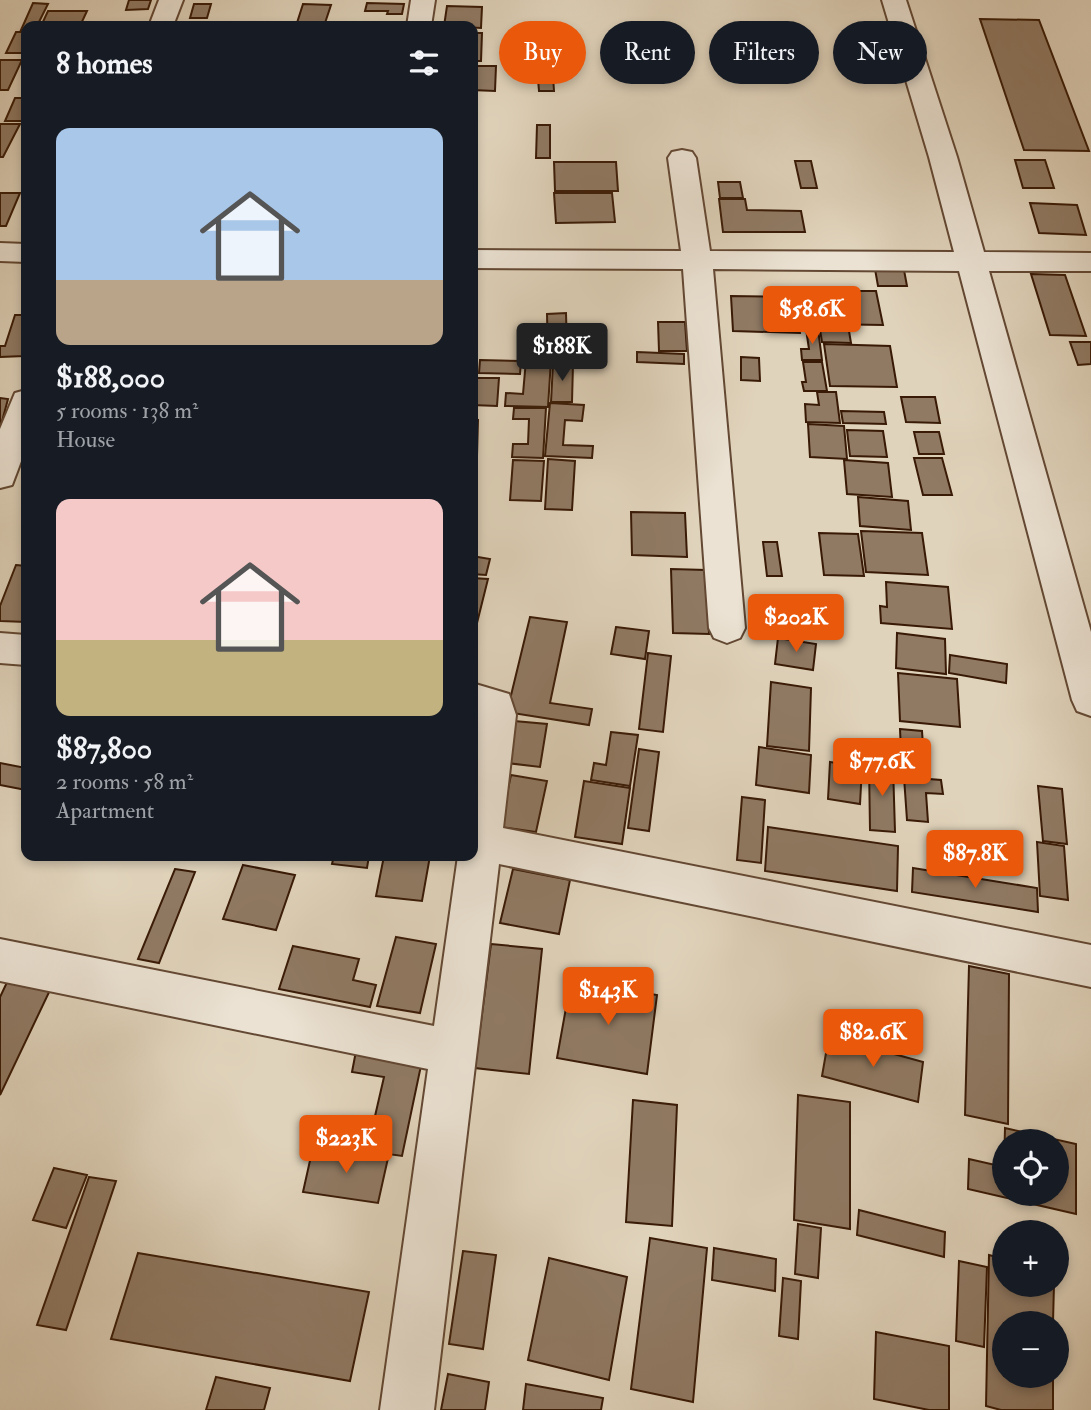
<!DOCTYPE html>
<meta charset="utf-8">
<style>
body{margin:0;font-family:"IM FELL Double Pica",serif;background:#20242c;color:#f1f3f6;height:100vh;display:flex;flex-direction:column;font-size:26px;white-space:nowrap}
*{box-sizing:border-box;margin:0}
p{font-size:23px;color:#9ea1a6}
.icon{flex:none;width:38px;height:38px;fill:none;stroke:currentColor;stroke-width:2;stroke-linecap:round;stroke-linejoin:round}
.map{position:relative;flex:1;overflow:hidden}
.side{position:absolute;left:21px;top:21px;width:457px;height:840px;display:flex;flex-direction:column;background:#171b24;border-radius:14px;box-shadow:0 4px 10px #0003}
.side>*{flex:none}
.hud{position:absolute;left:499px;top:21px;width:486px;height:63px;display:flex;gap:14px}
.controls{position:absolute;left:992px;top:1129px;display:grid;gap:14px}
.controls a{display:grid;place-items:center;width:77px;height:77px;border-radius:50%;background:#171b24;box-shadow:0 4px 10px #0003;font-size:35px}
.price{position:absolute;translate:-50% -60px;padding:0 16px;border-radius:7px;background:#ea580c;color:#fff;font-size:23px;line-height:46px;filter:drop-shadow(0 2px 4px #0008)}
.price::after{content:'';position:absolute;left:50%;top:42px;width:21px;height:16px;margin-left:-10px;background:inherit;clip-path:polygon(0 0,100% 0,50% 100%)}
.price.selected{background:#222;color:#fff}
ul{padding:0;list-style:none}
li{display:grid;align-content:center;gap:14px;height:371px;padding:0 35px}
li span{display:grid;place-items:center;height:217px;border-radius:14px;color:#555}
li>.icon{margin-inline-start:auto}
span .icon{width:126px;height:126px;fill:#fffc;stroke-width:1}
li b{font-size:30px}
h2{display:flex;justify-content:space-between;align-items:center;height:84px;padding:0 35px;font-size:30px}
.tag{padding:0 24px;border-radius:32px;background:#171b24;box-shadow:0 4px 10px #0003;font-size:24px;line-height:63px}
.tag.selected{background:#ea580c;color:#fff}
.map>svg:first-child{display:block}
.building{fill:#907a64;stroke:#391a06;stroke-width:2;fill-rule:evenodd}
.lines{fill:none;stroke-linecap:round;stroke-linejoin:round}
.minor-casing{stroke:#634833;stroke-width:4}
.minor{fill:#ebe2d3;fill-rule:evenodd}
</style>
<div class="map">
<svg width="1091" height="1410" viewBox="0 0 1091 1410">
<rect width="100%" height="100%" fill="#e0d3bb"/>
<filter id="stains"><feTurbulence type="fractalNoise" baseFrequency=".00286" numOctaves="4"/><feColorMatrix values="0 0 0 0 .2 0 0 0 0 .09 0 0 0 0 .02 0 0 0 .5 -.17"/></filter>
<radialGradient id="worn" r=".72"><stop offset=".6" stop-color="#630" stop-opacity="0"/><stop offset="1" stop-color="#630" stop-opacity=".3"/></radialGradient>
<g class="building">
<polygon points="129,0 151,0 148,9 126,10"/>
<polygon points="33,3 48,4 37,26 26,26 26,30 21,30"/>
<polygon points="367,3 404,4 402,14 387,14 388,11 365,11"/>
<polygon points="194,4 211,4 207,18 190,18"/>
<polygon points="303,4 331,5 324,26 296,26"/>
<polygon points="447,6 482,7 481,28 444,26"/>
<polygon points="48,11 87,11 80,26 41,26"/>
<polygon points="980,19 1039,20 1089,151 1024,150"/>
<polygon points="553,31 555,60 533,61 532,53 540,53 540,39 528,39 528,32"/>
<polygon points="16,32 26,32 26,53 6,53"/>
<polygon points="472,33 482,33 481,61 472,61"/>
<polygon points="0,60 22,60 8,90 0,90"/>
<polygon points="552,61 554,91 539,91 538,79 543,79 542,62"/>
<polygon points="472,66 496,66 495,91 472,90"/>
<polygon points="15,98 26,98 26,121 5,121"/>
<polygon points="0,124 20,124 3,157 0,157"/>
<polygon points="537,125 550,125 550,158 536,158"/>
<polygon points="1015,160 1045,160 1054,188 1023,188"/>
<polygon points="795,161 811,161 817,188 801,188"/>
<polygon points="554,162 616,162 618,191 555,191"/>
<polygon points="718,182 740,182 743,198 720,198"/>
<polygon points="0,193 20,193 6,226 0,226"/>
<polygon points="554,193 612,193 615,222 556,223"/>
<polygon points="719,199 745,199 747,210 801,211 805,232 723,232"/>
<polygon points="1030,203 1077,205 1086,235 1039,233"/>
<polygon points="875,269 904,270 907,286 878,286"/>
<polygon points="1031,274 1065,275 1086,336 1050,335"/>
<polygon points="816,291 876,291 883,325 822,324"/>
<polygon points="731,296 796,297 800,333 733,331"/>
<polygon points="566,313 567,349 582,349 583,358 548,359 547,314"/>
<polygon points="15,315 26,315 26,347 24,356 0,357 0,346 5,346"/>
<polygon points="658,322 685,322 687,351 659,351"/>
<polygon points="806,329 818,329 822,360 802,360 801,349 809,349"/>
<polygon points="820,330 849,331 851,343 822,342"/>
<polygon points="1070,342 1091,342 1091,364 1078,365"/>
<polygon points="824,344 890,346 897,387 830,386"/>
<polygon points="637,352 684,354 684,364 637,362"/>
<polygon points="741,357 759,358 760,381 741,380"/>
<polygon points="480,360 521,361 520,374 479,373"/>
<polygon points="526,360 551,360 548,407 505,406 506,393 523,394"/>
<polygon points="803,362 822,362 827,391 804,391 802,382 806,382"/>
<polygon points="553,364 573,364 572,402 551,402"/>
<polygon points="472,378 499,378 497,406 472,405"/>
<polygon points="817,392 836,392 840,423 806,422 805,404 819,405"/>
<polygon points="901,397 935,397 940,423 906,422"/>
<polygon points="0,398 8,399 0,429"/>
<polygon points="550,403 584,405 582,421 565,420 563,445 593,446 592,458 545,456"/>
<polygon points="514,408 546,408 543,458 512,457 513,444 528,444 529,419 513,419"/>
<polygon points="841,411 884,412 886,424 843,423"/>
<polygon points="472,420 478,420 477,456 472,456"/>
<polygon points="808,424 844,426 847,459 810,457"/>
<polygon points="847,430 883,431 887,457 850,456"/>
<polygon points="914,432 939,432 944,454 919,454"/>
<polygon points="914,458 942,458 952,495 923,495"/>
<polygon points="548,459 575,461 572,510 545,509"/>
<polygon points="513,460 544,461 541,501 510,500"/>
<polygon points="844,460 888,463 892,497 847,494"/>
<polygon points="858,497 908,501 911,530 860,526"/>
<polygon points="631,512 685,513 687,557 632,555"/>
<polygon points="861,531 922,533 928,575 866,572"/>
<polygon points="819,533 858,534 864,576 824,575"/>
<polygon points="763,542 777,542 782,576 767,576"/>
<polygon points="472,556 490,559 486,575 472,574"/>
<polygon points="16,565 26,566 26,622 0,621 0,606"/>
<polygon points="671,569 706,570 709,634 673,633"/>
<polygon points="472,578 488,579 476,627 472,627"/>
<polygon points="886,582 948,587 952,629 881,623 880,606 887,607"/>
<polygon points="530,617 567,622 550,703 592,709 589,725 507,712"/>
<polygon points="616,627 649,631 645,659 611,654"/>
<polygon points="897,633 945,639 946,674 896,668"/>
<polygon points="778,638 816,644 813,670 775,664"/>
<polygon points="648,653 671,656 663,732 639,729"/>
<polygon points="950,655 1007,664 1006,683 949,673"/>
<polygon points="898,673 957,679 960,727 900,721"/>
<polygon points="771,682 811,688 809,751 767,746"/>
<polygon points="514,721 547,724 540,767 507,763"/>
<polygon points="900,729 922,731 925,775 902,773"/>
<polygon points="611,732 638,735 630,786 591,780 594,763 606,765"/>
<polygon points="759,747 811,755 809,793 756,785"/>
<polygon points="639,749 659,752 649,831 628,828"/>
<polygon points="830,762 862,767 860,804 828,799"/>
<polygon points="0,763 26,768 26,790 0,785"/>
<polygon points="869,764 893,766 895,832 870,830"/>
<polygon points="511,775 547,781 536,832 500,827"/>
<polygon points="904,777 941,780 943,794 926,793 928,822 907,820"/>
<polygon points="584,781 630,788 622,844 575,837"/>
<polygon points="1038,786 1062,789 1067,844 1043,841"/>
<polygon points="742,797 765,800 761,863 737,860"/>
<polygon points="768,827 898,846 897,891 765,871"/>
<polygon points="1037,842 1064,846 1068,900 1040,896"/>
<polygon points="334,856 369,856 367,868 332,864"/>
<polygon points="384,856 430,856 422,901 376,896"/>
<polygon points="243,865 295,875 276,930 223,919"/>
<polygon points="913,868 1037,888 1038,912 912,892"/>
<polygon points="175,869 195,872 159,963 138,959"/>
<polygon points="513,869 570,880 559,934 500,923"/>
<polygon points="396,937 436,944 420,1013 377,1006"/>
<polygon points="491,944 542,949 529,1074 475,1068"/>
<polygon points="293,946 359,959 353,980 376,985 370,1007 279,989"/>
<polygon points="969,966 1009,974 1008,1124 965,1115"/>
<polygon points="10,976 52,986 0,1095 0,997"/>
<polygon points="571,980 657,995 647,1074 557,1058"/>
<polygon points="829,1036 923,1062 918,1102 822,1076"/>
<polygon points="357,1046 423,1056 402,1156 367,1151 384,1077 352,1072"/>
<polygon points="798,1095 850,1102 850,1229 794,1220"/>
<polygon points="633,1100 677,1105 672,1226 626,1222"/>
<path d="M1005,1128L1076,1144V1214L968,1189L969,1159L1004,1167ZM1004,1141H1057V1194H1004Z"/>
<polygon points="313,1147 388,1158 378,1203 303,1192"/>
<polygon points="54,1168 87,1175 66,1228 33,1220"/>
<polygon points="89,1177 116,1181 66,1330 37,1325"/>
<polygon points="859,1210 945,1232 944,1257 857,1235"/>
<polygon points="798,1224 821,1228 818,1278 795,1274"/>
<polygon points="650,1238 707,1248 693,1402 631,1389"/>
<polygon points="714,1248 776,1259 775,1291 712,1280"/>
<polygon points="463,1251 496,1255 483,1349 449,1344"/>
<polygon points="138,1253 369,1292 350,1381 111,1339"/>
<polygon points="989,1255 1004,1259 1004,1284 1054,1284 1053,1323 1004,1323 1004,1376 1053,1376 1053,1410 1001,1410 986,1406"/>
<polygon points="549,1258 627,1277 609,1380 528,1360"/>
<polygon points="959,1261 987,1267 984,1347 956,1341"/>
<polygon points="783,1278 801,1281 798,1339 779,1336"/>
<polygon points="876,1332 949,1346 949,1410 929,1410 874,1399"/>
<polygon points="448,1374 489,1382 485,1410 441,1410"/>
<polygon points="216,1377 270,1388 264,1410 206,1410"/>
<polygon points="526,1384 603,1398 601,1410 523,1410"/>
</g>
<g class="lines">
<defs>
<g id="minor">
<polygon points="159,0 183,0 173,26 149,26"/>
<polygon points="411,0 435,0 431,26 407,26"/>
<polygon points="882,0 906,0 957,157 984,252 1091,253 1091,271 989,271 1091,632 1091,716 1077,711 1072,700 959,271 713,269 745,628 740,638 727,643 714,638 709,628 683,269 472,268 472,250 681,251 668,158 672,152 682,150 692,152 696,158 710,251 954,252 929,157"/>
<polygon points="0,243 26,244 26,262 0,261"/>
<polygon points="26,390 26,448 12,485 0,488 0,429 15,393"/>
<polygon points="0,633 26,635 26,665 0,663"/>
<polygon points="472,683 509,694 516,715 503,828 1091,945 1091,987 499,864 434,1410 380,1410 428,1069 0,981 0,939 434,1026 458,856 472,856 472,752 477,716 472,715"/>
</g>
</defs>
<use href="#minor" class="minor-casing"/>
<use href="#minor" class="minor"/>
</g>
<rect width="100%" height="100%" filter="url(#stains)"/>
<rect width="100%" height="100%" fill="url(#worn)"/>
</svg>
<div class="controls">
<a><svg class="icon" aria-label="locate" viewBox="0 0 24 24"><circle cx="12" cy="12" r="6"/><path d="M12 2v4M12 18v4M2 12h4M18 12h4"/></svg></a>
<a>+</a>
<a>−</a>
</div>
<b class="price" style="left:812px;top:346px">$58.6K</b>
<b class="price selected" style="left:562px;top:383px">$188K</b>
<b class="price" style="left:796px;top:654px">$202K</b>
<b class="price" style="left:882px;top:798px">$77.6K</b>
<b class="price" style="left:975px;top:890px">$87.8K</b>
<b class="price" style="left:608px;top:1027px">$143K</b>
<b class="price" style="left:873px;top:1069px">$82.6K</b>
<b class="price" style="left:346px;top:1175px">$223K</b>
<div class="hud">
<a class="tag selected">Buy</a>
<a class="tag">Rent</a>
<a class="tag">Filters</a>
<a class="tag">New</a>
</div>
<section class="side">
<h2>8 homes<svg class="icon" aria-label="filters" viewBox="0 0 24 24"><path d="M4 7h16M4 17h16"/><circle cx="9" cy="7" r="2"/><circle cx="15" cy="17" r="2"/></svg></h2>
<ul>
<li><span style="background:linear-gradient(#a9c7e8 70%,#b9a48a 0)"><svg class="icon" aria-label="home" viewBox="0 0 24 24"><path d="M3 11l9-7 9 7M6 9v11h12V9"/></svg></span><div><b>$188,000</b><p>5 rooms · 138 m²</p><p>House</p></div></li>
<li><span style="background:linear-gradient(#f6c9c9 65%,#c2b280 0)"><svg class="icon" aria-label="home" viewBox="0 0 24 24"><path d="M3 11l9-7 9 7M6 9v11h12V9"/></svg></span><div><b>$87,800</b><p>2 rooms · 58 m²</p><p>Apartment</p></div></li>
</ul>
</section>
</div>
